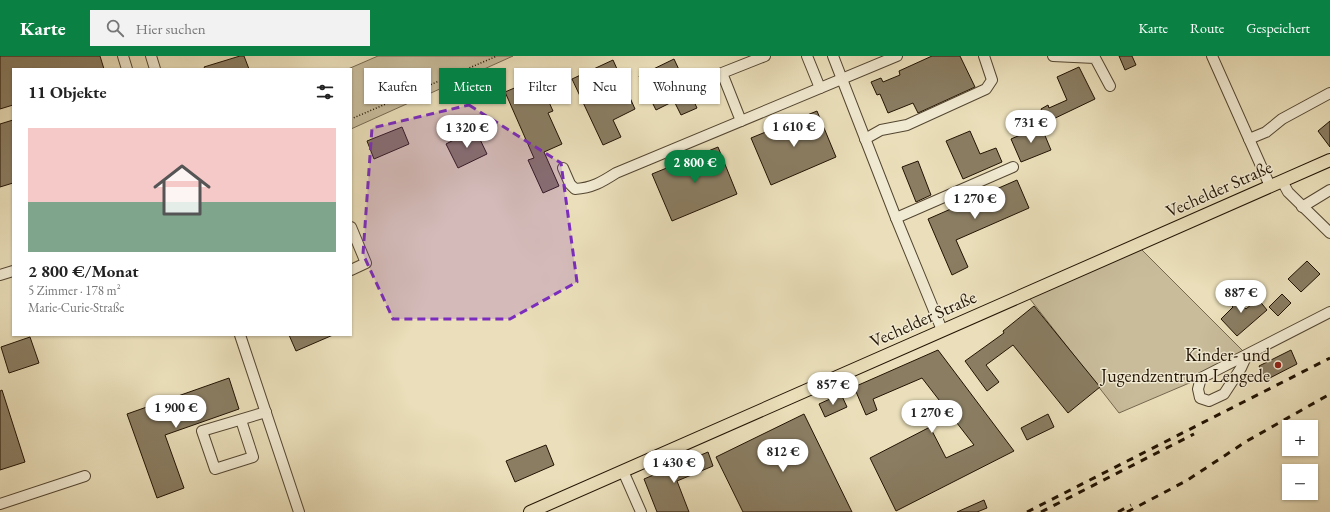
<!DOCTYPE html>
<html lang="de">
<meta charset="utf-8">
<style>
body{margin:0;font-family:"EB Garamond",serif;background:#f2f2f2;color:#222;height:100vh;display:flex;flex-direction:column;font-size:15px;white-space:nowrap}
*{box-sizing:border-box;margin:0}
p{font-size:13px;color:#767676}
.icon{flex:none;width:22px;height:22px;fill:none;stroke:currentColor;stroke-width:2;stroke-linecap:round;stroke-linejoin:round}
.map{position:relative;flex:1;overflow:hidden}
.details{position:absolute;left:12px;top:12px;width:340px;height:268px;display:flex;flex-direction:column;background:#fff;border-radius:0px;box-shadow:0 1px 3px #0004}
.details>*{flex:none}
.top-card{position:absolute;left:364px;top:12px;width:380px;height:36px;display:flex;gap:8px}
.fabs{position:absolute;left:1282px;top:364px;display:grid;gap:8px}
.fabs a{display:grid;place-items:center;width:36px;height:36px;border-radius:0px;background:#fff;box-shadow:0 1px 3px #0004;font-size:20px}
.price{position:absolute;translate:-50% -34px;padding:0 9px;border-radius:14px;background:#fff;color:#222;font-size:13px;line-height:26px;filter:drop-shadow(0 1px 2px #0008)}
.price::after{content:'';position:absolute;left:50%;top:24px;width:12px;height:9px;margin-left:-6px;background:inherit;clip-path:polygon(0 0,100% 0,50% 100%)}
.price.active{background:#0b8043;color:#fff}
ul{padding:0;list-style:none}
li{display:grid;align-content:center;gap:8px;height:212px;padding:0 16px}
li span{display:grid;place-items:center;height:124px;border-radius:0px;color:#555}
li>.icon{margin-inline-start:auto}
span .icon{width:72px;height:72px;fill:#fffc;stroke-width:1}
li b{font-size:17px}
h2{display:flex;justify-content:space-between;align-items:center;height:48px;padding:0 16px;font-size:17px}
.tag{padding:0 14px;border-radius:0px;background:#fff;box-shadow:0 1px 3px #0004;font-size:14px;line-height:36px}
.tag.active{background:#0b8043;color:#fff}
header{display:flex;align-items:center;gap:24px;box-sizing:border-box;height:56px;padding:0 20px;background:#0b8043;color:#fff}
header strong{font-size:19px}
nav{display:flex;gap:22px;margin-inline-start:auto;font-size:14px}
.search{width:280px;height:36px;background:#f2f2f2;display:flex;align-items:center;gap:10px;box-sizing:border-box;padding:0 14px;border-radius:0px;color:#767676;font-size:15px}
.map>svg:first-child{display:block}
.green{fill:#c8bc9b;stroke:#75684f}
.building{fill:#8a7d62;stroke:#221303}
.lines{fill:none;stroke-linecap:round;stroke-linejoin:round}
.minor-casing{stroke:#544631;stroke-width:12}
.major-casing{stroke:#221303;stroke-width:14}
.path{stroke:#221303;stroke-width:1.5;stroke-dasharray:1 2;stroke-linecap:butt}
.minor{stroke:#f1ead2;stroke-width:10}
.major{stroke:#eadfba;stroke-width:12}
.rail{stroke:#221303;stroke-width:3;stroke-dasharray:7 7;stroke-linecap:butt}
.marked{fill:#7b2cbf;fill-opacity:0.2;stroke:#7b2cbf;stroke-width:3;stroke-dasharray:8 5;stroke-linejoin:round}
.poi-dot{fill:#8f2418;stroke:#f1ead2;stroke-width:1.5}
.labels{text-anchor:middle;stroke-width:3;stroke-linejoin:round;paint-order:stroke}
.street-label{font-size:18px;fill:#221303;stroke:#f1ead2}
.poi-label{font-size:18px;fill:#221303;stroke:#f1ead2;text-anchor:end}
</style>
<header>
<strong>Karte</strong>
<div class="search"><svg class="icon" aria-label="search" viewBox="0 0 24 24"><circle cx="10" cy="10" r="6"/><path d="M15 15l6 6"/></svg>Hier suchen</div>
<nav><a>Karte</a><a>Route</a><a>Gespeichert</a></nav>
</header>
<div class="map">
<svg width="1330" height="456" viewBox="0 0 1330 456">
<rect width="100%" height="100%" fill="#eadfba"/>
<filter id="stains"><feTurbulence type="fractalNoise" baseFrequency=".005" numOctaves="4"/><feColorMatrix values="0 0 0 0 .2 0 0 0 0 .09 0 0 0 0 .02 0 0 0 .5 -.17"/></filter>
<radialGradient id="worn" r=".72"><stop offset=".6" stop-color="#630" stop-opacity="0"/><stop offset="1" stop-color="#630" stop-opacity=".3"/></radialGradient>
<g class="green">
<polygon points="378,0 513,0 351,73 351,13 348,13"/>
<polygon points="1137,189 1247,299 1201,322 1119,357 1030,243 1034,234"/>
</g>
<g class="building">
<polygon points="0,0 100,0 104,13 13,13 13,49 0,53"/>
<polygon points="240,0 244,0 249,13 205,13 204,11"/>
<polygon points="932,0 960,0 975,31 918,57 913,47 888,57 880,38 877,39 871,26 881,22 883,26 900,19 899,15"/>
<polygon points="1119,0 1132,0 1136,9 1125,14"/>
<polygon points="674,3 697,52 681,59 674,45 656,54 639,20"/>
<polygon points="613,4 635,53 613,64 621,81 603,89 572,23"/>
<polygon points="1079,11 1095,43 1047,66 1041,53 1048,49 1049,52 1067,44 1057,21"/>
<polygon points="538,22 553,55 548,57 562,88 544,96 559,130 543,137 528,104 534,102 505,36"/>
<polygon points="817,55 836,101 771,129 751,82"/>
<polygon points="13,64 13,127 0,131 0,68"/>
<polygon points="1330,65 1330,91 1318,75"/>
<polygon points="1041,70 1051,94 1021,106 1011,83"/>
<polygon points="402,71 409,88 374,103 367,85"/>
<polygon points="475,73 487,98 458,112 446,88"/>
<polygon points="970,75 980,98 996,92 1002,106 963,123 946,85"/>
<polygon points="718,91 737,138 672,165 652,118"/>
<polygon points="918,105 931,139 916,146 902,111"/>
<polygon points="1017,124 1029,152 956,184 968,211 952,219 928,163"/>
<polygon points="1307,205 1320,218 1301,236 1288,223"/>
<polygon points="1227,234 1246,253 1258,243 1267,254 1237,280 1221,263 1233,251 1221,239"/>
<polygon points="1282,238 1291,247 1278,260 1269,251"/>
<polygon points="1034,250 1100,331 1068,357 1013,289 986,309 999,326 987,335 965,305 1004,277 1003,275"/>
<polygon points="289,279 333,279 296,295"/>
<polygon points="30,281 39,307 9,317 1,291"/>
<polygon points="938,294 1014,395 896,455 870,402 930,371 946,402 974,389 922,322 873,343 877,354 866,359 854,331"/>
<polygon points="1291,294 1297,308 1266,324 1259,310"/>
<polygon points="229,322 239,353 165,379 184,432 157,442 127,358"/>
<polygon points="2,334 25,406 0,414 0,335"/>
<polygon points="841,338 847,351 825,361 819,348"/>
<polygon points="804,358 852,456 743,456 716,401"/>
<polygon points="1048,358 1054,371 1027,384 1021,372"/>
<polygon points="546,389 554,409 515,426 506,405"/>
<polygon points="708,396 713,410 677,425 689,456 657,456 644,423"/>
<polygon points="984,444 987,452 977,456 957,456"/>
</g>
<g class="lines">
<defs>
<g id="minor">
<polyline points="123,0 127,13"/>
<polyline points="151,0 155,13"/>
<polyline points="807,0 820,32"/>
<polyline points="833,0 896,162 942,274"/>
<polyline points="1053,0 1095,2 1110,30"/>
<polyline points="1212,0 1270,130"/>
<polyline points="741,65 722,17 765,0"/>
<polyline points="865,83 881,74 907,69 986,33 992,24 984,0"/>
<polyline points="1249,83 1266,76 1282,63 1330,37"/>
<path d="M563,112L570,128L575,133C592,132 602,126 616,117L897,0"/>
<polyline points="1282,125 1288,136 1330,177"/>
<polyline points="1302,151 1330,134"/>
<polyline points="896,162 1013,111"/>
<polyline points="351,171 366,207 351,214"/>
<polyline points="0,219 13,215"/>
<polyline points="240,279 299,456"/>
<polyline points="1247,299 1241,312 1224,338 1209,345 1200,342 1198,333 1201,322 1330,256"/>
<polyline points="241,364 253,401 215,413 202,375 266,356"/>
<polyline points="623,415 641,456"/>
<polyline points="0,448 85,420"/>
</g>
<polyline id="major" points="530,456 1330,104"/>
</defs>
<use href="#minor" class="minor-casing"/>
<use href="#major" class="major-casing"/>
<polyline class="path" points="351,63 497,0"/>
<use href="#minor" class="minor"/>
<use href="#major" class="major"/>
<g class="rail">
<polyline points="1027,456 1330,302"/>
<polyline points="1041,456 1194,378"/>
<polyline points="1118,456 1131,449"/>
<polyline points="1127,456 1186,425 1247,385 1330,338"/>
</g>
</g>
<path class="marked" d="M469,49L561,107L577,226L510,263H393L363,198L372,72Z"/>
<circle class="poi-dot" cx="1278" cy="309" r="4"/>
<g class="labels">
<g class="street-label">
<text transform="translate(1219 133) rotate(-24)" y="6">Vechelder Straße</text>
<text transform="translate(923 263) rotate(-24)" y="6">Vechelder Straße</text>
</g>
<g class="poi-label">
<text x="1270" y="305">Kinder- und<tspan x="1270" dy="21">Jugendzentrum Lengede</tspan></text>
</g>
</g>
<rect width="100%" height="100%" filter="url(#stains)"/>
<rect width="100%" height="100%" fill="url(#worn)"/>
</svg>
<div class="fabs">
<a>+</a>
<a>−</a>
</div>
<b class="price" style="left:1031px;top:88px">731 €</b>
<b class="price" style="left:794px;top:92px">1 610 €</b>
<b class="price" style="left:467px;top:93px">1 320 €</b>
<b class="price active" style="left:695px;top:128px">2 800 €</b>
<b class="price" style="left:975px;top:164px">1 270 €</b>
<b class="price" style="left:1241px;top:258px">887 €</b>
<b class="price" style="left:833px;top:350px">857 €</b>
<b class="price" style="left:176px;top:373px">1 900 €</b>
<b class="price" style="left:932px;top:378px">1 270 €</b>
<b class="price" style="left:783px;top:417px">812 €</b>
<b class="price" style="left:674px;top:428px">1 430 €</b>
<div class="top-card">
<a class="tag">Kaufen</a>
<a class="tag active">Mieten</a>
<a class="tag">Filter</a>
<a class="tag">Neu</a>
<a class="tag">Wohnung</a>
</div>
<section class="details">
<h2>11 Objekte<svg class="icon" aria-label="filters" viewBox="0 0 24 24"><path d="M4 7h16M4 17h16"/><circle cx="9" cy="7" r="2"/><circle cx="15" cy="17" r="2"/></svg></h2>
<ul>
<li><span style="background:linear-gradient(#f6c9c9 60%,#7fa58c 0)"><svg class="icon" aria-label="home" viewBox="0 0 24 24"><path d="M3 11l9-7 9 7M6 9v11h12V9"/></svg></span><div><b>2 800 €/Monat</b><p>5 Zimmer · 178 m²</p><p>Marie-Curie-Straße</p></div></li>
</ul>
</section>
</div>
